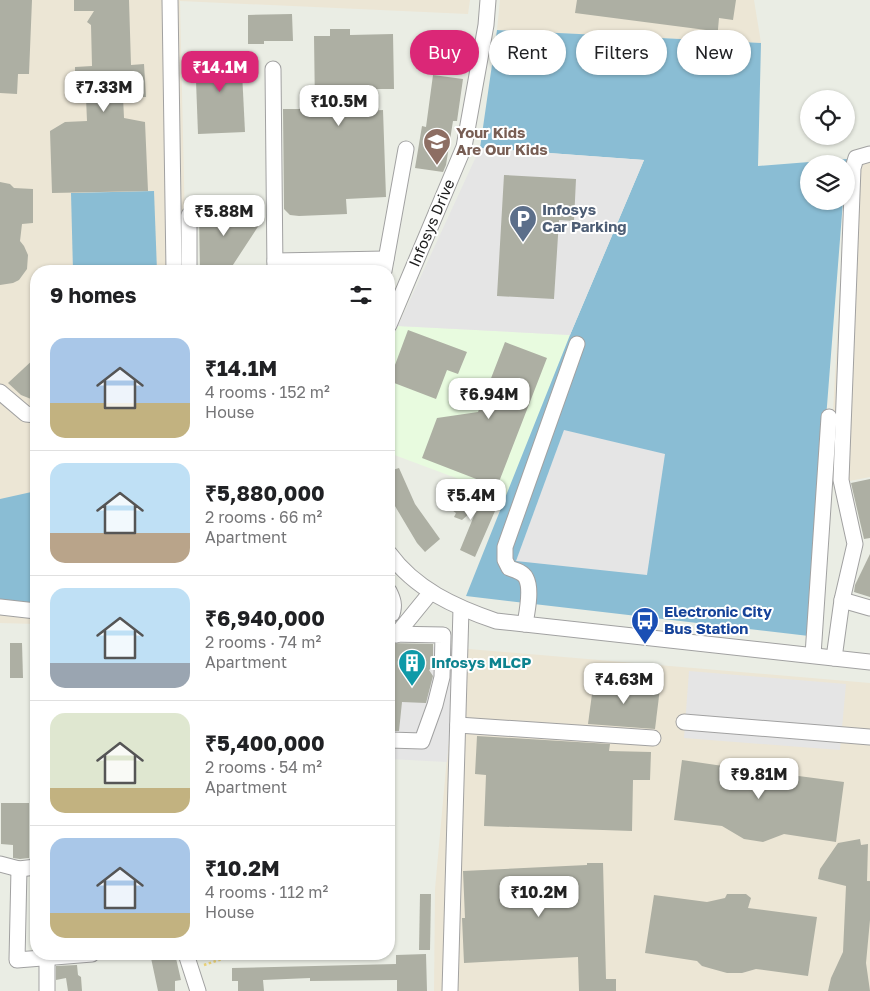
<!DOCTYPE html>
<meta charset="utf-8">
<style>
body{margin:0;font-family:"Golos Text",sans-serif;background:#f6f6f6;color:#202124;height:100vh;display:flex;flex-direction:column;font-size:19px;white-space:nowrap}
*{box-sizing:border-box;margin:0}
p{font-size:16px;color:#757577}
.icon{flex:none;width:28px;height:28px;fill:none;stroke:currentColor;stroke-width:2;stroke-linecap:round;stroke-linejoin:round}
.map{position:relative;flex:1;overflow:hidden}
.side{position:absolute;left:30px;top:265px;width:365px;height:695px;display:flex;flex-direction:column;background:#fff;border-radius:20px;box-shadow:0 1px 4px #0004}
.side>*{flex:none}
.top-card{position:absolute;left:410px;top:30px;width:385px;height:45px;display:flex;gap:10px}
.fabs{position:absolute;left:800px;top:90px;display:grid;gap:10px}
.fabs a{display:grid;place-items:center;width:55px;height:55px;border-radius:50%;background:#fff;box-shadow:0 1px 4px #0004;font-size:25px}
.price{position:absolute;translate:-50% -42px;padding:0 11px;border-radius:10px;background:#fff;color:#222;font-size:16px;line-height:32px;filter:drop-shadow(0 1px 2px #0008)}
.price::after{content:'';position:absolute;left:50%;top:30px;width:15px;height:11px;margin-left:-8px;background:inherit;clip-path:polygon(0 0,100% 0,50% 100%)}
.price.on{background:#db2777;color:#fff}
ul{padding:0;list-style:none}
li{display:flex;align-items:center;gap:15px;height:125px;padding:0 20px}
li+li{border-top:1px solid #e0e0e0}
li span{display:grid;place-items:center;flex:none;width:140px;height:100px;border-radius:15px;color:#555}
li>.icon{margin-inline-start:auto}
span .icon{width:60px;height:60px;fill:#fffc;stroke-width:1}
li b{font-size:21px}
h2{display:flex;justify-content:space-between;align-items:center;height:60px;padding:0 20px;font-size:21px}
.tag{padding:0 18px;border-radius:22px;background:#fff;box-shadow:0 1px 4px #0004;font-size:18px;line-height:45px}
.tag.on{background:#db2777;color:#fff}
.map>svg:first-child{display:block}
.commercial{fill:#ece6d5}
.education{fill:#e8fbdf}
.pitch{fill:#8abdd4}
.parking{fill:#e5e5e5}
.building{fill:#adafa3}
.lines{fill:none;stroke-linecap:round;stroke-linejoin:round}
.minor-casing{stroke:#a1a1a1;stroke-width:17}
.path{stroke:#ebd378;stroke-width:2.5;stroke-dasharray:2.5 2.5;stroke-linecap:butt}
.minor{stroke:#fff;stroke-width:15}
.labels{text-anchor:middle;stroke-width:4;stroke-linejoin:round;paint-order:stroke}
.education-label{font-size:15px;font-weight:bold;fill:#785e54;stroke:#fff;text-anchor:start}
.service-label{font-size:15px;font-weight:bold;fill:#4e5e75;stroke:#fff;text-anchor:start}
.street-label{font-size:15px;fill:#1d1d1d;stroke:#fff}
.transit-label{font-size:15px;font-weight:bold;fill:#164399;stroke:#fff;text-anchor:start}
.culture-label{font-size:15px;font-weight:bold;fill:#0d838f;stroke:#fff;text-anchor:start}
</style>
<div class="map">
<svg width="870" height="991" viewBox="0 0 870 991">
<rect width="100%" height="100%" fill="#eaede4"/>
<g class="commercial">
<polygon points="0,0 470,0 468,14 180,1 186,271 36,271 36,509 34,561 36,562 36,624 0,623"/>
<polygon points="500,0 754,0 761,43 497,30"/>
<polygon points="870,156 870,477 829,485 847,159"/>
<polygon points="457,648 870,683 870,991 434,991 435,889"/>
</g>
<polygon class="education" points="398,326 570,335 507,497 389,453 389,347"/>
<g class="pitch">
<polygon points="497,30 761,43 758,166 847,159 846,166 846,164 809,164 809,201 843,201 809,636 466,596 570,335 644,160 480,148"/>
<polygon points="154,191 157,271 73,271 71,193"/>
<polygon points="36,491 31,610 0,605 0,499"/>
</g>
<g class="parking">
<polygon points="480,148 644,160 570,335 398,326"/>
<polygon points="564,430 665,454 647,575 516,561"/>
<polygon points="389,644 457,648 447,762 389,759"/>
<polygon points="689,671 846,684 840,750 684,738"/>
</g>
<g class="building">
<polygon points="0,0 32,0 29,74 18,74 17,94 0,93"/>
<polygon points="74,0 129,0 131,65 144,64 146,97 123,97 124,118 145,122 148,191 52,193 50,131 65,122 87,121 86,98 75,98 75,67 92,66 91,25 87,22 94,11 74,11"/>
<polygon points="577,0 736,0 733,20 719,18 717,40 705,38 706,30 575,13"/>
<polygon points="292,14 293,41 264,41 264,44 248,44 248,15"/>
<polygon points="330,29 350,29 350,35 393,34 394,89 366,89 366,111 383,110 386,197 346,199 347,214 299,216 290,215 284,209 283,109 315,109 314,36 330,36"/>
<polygon points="241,52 245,132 198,134 195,54"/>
<polygon points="433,75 463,79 457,121 453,121 446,165 443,172 415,168 422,126 426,127"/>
<polygon points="504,175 576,179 574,221 559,220 554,299 497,296"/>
<polygon points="0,182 10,184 14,188 33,189 33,223 22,224 20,241 24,246 28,255 27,269 19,280 13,283 0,285"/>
<polygon points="212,205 227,214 233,205 261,222 229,271 200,271 199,213 208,213"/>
<polygon points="408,330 467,352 458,374 447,370 436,399 389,381"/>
<polygon points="505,342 547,358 497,487 422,458 437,418 478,412"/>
<polygon points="36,357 36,401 21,395 8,383"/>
<polygon points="399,468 415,504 440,539 425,552 417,543 389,496 389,471"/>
<polygon points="870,479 870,538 864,539 851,483"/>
<polygon points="455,491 467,499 495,511 475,557 460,550 478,506 462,520 454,517 456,513 445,505"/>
<polygon points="870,554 870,597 854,592 855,585"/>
<polygon points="10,643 22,643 23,678 10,678"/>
<polygon points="389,643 433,644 433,667 429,670 433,676 426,703 402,702 399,731 389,731"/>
<polygon points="594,679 660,688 655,729 588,724"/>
<polygon points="477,736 610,744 609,751 651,752 650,780 633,780 632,831 484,826 486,775 475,774"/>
<polygon points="682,760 723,766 728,761 755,760 769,761 786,768 791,775 844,782 836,842 784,834 763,842 744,839 722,826 674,820"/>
<polygon points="1,803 29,803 29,858 20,859 13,858 13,845 1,844"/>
<polygon points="860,839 861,845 868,844 867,881 870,881 870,920 866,963 870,991 828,991 831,978 843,952 846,886 818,879 820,869 838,843"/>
<polygon points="587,863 603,863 606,979 616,979 616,991 579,991 578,957 464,963 462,918 465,918 463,871 587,865"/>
<polygon points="420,894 431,894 430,950 419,950"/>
<polygon points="727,894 746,894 751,898 748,908 817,917 808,976 756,969 742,973 727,973 709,968 702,966 697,961 645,953 654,895 707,902 725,898"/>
<polygon points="172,954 175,954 181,980 175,981 175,991 158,991 151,958"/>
<polygon points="426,954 427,991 397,991 397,980 310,981 310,978 263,980 264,991 238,991 238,981 232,981 232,968 396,964 396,955"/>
<polygon points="77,965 78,975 81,977 82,991 68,991 66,978 56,980 56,966"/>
</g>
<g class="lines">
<defs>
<g id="minor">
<polyline points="170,0 174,271"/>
<polyline points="273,69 275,271"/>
<polyline points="189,215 189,271"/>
<polyline points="275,261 386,259"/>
<polyline points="384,271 406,149"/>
<polyline points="389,325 464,147 486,25 488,0"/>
<polyline points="0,392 26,414 36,415"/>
<path d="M389,553C415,589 455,607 496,621L870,662"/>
<path d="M389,591C393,599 395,605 392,614L389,615"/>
<polyline points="842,600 870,608"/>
<polyline points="0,607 36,611"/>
<path d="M525,624C527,612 532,589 526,578C523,572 515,570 509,568L505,560V547L577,344"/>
<polyline points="389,634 443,635 442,677 435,705 422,741 389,740"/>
<polyline points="396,635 431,592"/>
<polyline points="813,655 829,417"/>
<polyline points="834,658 842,600 855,544 841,480 853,168 856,158 870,154"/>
<polyline points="684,722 870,737"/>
<polyline points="458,725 653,738"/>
<polyline points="0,864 19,869 36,867"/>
<polyline points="19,869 17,960 92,954"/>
<polyline points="186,954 198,991"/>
<polyline points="47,958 47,991"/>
<polyline points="450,991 461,609"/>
</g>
</defs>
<use href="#minor" class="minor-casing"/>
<polyline class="path" points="204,965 234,955 251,954"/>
<use href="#minor" class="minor"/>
</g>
<defs>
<symbol id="school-pin" viewBox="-11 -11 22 30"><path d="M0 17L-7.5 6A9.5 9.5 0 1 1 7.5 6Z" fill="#8d6e63" stroke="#fff"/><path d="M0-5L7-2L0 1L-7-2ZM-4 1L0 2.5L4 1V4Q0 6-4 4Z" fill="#fff"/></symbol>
<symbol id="parking-pin" viewBox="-11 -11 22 30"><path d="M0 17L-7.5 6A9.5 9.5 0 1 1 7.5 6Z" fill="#5c6f8a" stroke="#fff"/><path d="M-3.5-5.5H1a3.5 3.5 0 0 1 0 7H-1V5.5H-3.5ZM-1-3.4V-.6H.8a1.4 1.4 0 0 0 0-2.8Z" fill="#fff"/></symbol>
<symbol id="bus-pin" viewBox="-11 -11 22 30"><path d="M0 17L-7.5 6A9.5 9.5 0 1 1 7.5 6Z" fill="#1a4fb4" stroke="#fff"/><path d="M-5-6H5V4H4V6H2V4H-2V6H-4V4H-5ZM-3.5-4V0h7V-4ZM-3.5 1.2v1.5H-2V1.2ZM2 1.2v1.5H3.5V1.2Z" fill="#fff"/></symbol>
<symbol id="building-pin" viewBox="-11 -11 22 30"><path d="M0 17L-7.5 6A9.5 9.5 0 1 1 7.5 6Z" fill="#0f9aa8" stroke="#fff"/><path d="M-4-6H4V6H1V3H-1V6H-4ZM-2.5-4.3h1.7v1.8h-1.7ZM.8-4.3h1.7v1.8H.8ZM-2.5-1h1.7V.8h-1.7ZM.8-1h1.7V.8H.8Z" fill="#fff"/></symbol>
</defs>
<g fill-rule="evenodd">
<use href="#school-pin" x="421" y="126" width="32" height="43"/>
<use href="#parking-pin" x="507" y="203" width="32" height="43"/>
<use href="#bus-pin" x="629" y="605" width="32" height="43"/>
<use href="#building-pin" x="396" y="647" width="32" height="43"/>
</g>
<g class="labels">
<g class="education-label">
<text x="456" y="138">Your Kids<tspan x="456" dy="17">Are Our Kids</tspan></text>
</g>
<g class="service-label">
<text x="542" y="215">Infosys<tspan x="542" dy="17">Car Parking</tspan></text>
</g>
<g class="street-label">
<text transform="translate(432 223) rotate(-67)" y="5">Infosys Drive</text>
</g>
<g class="transit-label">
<text x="664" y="617">Electronic City<tspan x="664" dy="17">Bus Station</tspan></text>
</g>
<g class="culture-label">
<text x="431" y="668">Infosys MLCP</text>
</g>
</g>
</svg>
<div class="fabs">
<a><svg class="icon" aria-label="locate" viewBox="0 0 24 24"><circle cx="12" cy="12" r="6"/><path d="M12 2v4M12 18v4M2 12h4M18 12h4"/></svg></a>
<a><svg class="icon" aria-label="layers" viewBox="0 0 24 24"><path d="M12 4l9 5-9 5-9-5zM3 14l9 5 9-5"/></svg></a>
</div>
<b class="price on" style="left:220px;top:93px">₹14.1M</b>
<b class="price" style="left:104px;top:113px">₹7.33M</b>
<b class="price" style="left:339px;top:127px">₹10.5M</b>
<b class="price" style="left:224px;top:237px">₹5.88M</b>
<b class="price" style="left:489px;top:420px">₹6.94M</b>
<b class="price" style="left:471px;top:521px">₹5.4M</b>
<b class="price" style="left:624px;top:705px">₹4.63M</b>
<b class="price" style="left:759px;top:800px">₹9.81M</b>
<b class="price" style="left:539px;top:918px">₹10.2M</b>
<div class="top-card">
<a class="tag on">Buy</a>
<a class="tag">Rent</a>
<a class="tag">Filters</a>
<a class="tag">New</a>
</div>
<section class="side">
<h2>9 homes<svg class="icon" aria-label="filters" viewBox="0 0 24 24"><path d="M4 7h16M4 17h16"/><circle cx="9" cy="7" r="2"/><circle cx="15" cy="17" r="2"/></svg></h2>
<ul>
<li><span style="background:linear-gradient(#a9c7e8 65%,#c2b280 0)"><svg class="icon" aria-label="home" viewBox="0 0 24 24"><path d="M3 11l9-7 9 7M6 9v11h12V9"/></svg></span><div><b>₹14.1M</b><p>4 rooms · 152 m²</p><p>House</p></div></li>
<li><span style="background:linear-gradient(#bfe0f5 70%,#b9a48a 0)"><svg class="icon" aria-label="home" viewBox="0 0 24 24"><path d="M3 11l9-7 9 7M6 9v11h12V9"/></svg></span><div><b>₹5,880,000</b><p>2 rooms · 66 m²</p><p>Apartment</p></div></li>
<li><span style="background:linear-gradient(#bfe0f5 75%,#9aa5b1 0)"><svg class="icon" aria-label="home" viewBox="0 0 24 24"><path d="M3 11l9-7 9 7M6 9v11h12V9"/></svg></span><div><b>₹6,940,000</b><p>2 rooms · 74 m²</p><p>Apartment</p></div></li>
<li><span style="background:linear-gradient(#dfe7d0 75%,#c2b280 0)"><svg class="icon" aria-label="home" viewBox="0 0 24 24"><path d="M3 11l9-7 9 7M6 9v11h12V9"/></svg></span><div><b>₹5,400,000</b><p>2 rooms · 54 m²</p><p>Apartment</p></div></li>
<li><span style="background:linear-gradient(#a9c7e8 75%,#c2b280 0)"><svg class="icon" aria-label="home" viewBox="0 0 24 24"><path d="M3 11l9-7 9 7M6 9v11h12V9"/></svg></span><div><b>₹10.2M</b><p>4 rooms · 112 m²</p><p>House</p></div></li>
</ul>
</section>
</div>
